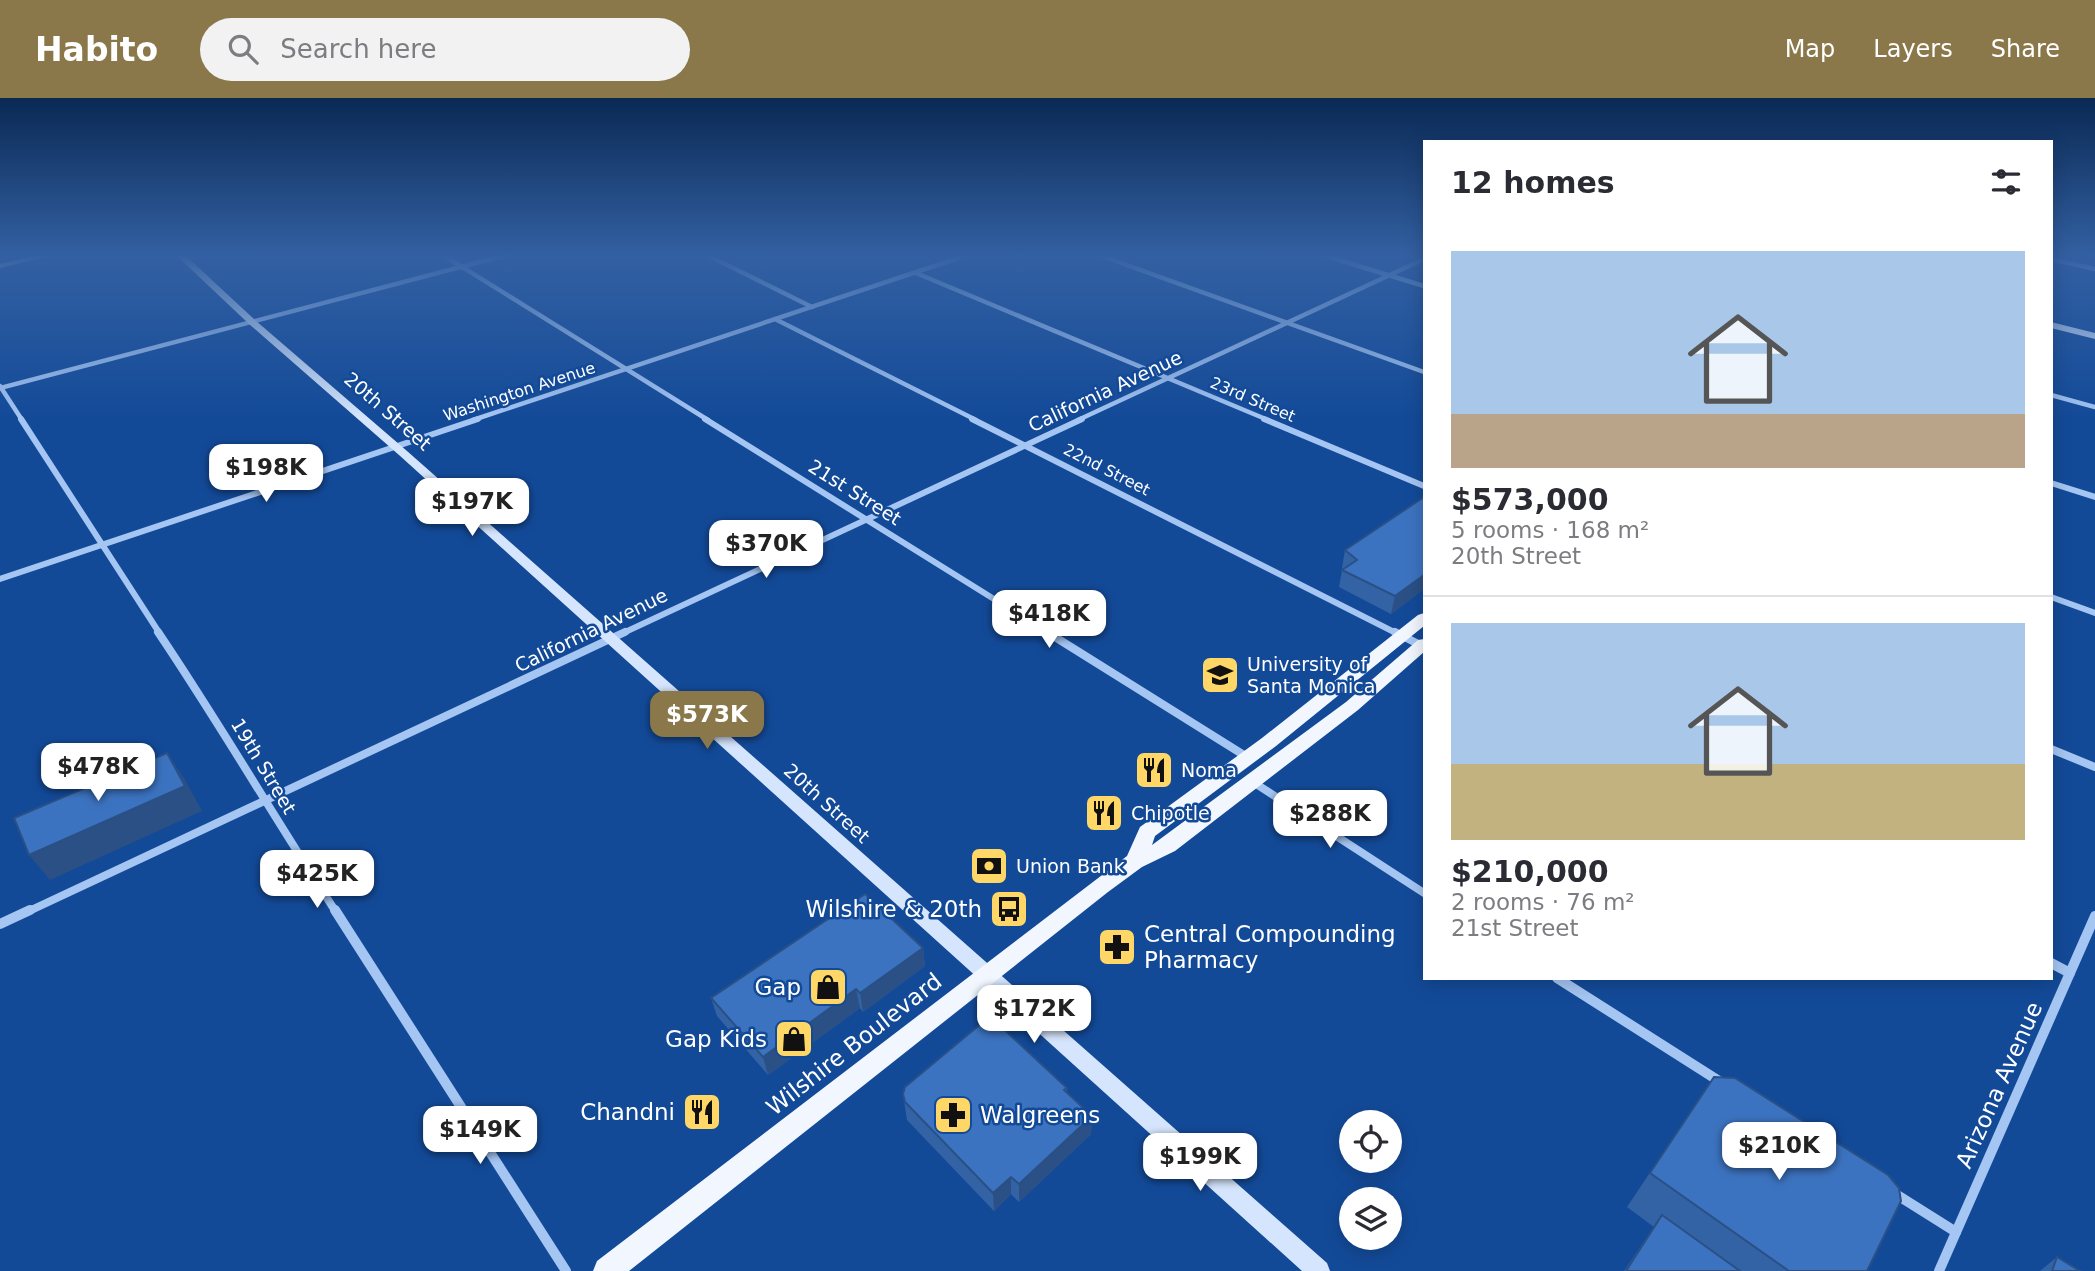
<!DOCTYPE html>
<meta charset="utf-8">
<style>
body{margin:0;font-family:"DejaVu Sans",sans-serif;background:#f2f2f3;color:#2b2b33;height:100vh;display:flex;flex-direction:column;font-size:26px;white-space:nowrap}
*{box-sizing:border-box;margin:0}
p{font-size:23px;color:#7c7c81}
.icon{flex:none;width:38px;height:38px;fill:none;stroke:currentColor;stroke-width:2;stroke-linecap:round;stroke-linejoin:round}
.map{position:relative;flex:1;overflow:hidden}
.panel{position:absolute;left:1423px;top:42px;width:630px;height:840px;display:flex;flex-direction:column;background:#fff;border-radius:0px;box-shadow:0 4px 18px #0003}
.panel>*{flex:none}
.controls{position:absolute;left:1339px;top:1012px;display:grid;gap:14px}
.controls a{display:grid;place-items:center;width:63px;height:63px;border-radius:50%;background:#fff;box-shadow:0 4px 18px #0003;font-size:35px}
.price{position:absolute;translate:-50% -60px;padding:0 16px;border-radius:14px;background:#fff;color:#222;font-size:23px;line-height:46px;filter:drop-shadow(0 2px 4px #0008)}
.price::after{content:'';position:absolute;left:50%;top:42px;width:21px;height:16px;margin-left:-10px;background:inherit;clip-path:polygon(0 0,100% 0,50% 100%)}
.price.on{background:#8a784a;color:#fff}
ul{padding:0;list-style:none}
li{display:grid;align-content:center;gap:14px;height:371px;padding:0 28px}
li+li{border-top:2px solid #e1e1e2}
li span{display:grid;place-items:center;height:217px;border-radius:0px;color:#555}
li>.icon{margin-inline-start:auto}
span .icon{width:126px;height:126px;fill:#fffc;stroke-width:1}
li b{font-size:30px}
h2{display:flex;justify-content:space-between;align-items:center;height:84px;padding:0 28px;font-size:30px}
header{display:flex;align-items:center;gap:42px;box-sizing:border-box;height:98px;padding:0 35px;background:#8a784a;color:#fff}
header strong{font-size:33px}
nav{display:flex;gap:38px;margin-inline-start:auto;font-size:24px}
.search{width:490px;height:63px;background:#f2f2f3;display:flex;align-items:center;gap:18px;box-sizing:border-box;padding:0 24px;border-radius:38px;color:#7c7c81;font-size:26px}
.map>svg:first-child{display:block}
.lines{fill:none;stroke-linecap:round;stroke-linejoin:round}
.street-far3{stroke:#a5c6f3;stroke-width:4.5}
.street-far2{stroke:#a5c6f3;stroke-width:6}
.street-far1{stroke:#a5c6f3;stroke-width:8}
.street{stroke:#a5c6f3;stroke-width:10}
.secondary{fill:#d5e5fd;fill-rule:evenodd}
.primary{fill:#f1f6ff;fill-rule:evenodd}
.wall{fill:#3463a5}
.shaded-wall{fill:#2a5086}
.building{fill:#3c73c0;stroke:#2a5086;stroke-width:2}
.labels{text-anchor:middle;stroke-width:5;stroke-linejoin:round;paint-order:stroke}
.far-street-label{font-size:16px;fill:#fff;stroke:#134a98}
.street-label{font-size:19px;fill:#fff;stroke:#134a98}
.poi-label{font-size:19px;fill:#fff;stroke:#134a98;text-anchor:start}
.near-poi-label{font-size:23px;fill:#fff;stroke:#134a98;text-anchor:end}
.near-street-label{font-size:23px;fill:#fff;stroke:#134a98}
</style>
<header>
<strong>Habito</strong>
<div class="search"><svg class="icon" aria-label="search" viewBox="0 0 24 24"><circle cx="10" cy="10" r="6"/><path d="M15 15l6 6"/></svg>Search here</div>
<nav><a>Map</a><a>Layers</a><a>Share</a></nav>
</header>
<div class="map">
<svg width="2095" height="1173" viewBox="0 0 2095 1173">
<rect width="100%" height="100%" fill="#134a98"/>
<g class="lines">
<g class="street-far3">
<polyline points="443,157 708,322"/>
<polyline points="707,157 812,209"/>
<polyline points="1099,157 1424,274"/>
<polyline points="1323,157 1424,188"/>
<polyline points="2051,161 2095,171"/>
<polyline points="916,175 1268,322"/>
<polyline points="775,221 976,322"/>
<polyline points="0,288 22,322"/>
<polyline points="0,290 506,157"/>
<polyline points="2051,297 2095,309"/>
<polyline points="473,322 967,157"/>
<polyline points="1078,322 1424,161"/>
</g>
<g class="street-far2">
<polyline points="21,321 160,536"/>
<polyline points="705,321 1050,536"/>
<polyline points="972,321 1398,536"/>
<polyline points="1264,321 1424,388"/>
<polyline points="2051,385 2095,399"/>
<polyline points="0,481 478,321"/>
<polyline points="2051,499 2095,515"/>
<polyline points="621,536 1082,321"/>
</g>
<g class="street-far1">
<path d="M158,534C220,626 275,721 336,814"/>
<polyline points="1047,534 1247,659"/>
<polyline points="1395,534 1424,549"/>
<polyline points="2051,651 2095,669"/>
<polyline points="1253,684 1424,795"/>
<polyline points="27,814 625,534"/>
</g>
<g class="street">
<polyline points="335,812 566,1173"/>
<polyline points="0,826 30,812"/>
<polyline points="2051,865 2070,875"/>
<polyline points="1557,880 1719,983"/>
<polyline points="1894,1095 1956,1134"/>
<polyline points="1939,1173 2095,818"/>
</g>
<g class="secondary">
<polygon points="38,157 53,157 0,170 0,166"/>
<polygon points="176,157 185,157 255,222 407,353 1327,1165 1330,1173 1302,1173 399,357 249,226"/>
<polygon points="2051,224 2095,235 2095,241 2051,230"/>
</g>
<polygon class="primary" points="1424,515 1424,528 1276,648 1155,738 1152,747 1346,604 1418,542 1424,541 1424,554 1358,612 1175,753 1142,769 1108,794 629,1173 593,1173 597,1163 1127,758 1140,729 1262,640 1418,517"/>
</g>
<g class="wall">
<polygon points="1424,399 1424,491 1391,516 1339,489 1342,472 1343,471 1342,470 1345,452"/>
<polygon points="923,850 925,868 863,914 860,910 768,977 717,918 711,900"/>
<polygon points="1714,979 1867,1173 1624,1173 1654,1129 1627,1109"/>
<polygon points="1067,990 1067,995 1092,1018 1091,1036 1019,1104 1011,1096 994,1113 907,1022 903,996"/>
<polygon points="2057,1159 2080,1173 2040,1173"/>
</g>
<g class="shaded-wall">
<polygon points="1424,477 1424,491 1391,516 1395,498"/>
<polygon points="167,655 184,680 202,713 50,782 29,757"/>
<polygon points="923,850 925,868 863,914 860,895"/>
<polygon points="856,891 860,910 768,977 763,959"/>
<polygon points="1092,1018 1091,1036 1019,1104 1019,1086"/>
<polygon points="1011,1079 1011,1096 994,1113 993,1095"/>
</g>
<g class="building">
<polygon points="1424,399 1424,477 1395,498 1342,472 1357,462 1345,452"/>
<polygon points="167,655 185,688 29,757 14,720"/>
<polygon points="865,796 923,850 860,895 856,891 763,959 711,900"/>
<polygon points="983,924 996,924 1067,990 1064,992 1092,1018 1019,1086 1011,1079 993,1095 905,1004 903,996 905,989"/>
<polygon points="1714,979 1735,980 1888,1077 1899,1090 1901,1103 1867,1173 1789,1173 1650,1075"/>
<polygon points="1662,1117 1740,1173 1626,1173"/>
<polygon points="2057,1159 2080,1173 2052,1173"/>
</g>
<linearGradient id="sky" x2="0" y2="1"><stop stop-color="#0a2954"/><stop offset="0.49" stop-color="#3360a2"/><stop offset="1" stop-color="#3360a2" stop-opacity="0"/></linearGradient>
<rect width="2095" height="321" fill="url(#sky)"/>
<defs>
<symbol id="university-square" viewBox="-11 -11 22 22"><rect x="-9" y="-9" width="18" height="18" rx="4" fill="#ffd767" stroke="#134a98"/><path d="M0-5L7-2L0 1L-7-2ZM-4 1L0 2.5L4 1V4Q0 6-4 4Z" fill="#111"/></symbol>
<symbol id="restaurant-square" viewBox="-11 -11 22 22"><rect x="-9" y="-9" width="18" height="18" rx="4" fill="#ffd767" stroke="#134a98"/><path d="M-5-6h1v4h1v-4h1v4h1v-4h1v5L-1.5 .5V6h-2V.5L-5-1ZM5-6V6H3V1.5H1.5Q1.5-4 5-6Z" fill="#111"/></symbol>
<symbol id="bank-square" viewBox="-11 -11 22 22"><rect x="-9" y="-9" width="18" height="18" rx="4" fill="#ffd767" stroke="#134a98"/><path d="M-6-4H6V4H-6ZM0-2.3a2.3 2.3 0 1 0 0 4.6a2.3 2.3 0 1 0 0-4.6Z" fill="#111"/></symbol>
<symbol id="bus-square" viewBox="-11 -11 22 22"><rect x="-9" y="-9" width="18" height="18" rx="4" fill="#ffd767" stroke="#134a98"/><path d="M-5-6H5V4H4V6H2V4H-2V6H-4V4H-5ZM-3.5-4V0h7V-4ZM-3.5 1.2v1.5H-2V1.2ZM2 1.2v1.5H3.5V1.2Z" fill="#111"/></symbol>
<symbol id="pharmacy-square" viewBox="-11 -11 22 22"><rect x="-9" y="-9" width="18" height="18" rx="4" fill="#ffd767" stroke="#134a98"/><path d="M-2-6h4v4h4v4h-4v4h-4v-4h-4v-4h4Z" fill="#111"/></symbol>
<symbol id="shop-square" viewBox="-11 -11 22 22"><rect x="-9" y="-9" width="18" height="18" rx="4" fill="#ffd767" stroke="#134a98"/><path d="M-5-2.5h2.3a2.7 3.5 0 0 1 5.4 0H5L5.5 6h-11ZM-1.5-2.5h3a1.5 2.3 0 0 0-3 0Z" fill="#111"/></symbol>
</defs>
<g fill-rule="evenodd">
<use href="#university-square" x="1198" y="555" width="44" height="44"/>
<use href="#restaurant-square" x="1132" y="650" width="44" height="44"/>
<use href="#restaurant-square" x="1082" y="693" width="44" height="44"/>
<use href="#bank-square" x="967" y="746" width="44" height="44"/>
<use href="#bus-square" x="987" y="789" width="44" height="44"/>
<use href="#pharmacy-square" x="1095" y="827" width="44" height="44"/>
<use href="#shop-square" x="806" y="867" width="44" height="44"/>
<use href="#shop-square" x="772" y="919" width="44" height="44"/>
<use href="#restaurant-square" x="680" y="992" width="44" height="44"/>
<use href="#pharmacy-square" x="931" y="995" width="44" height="44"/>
</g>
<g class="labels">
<g class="far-street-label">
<text transform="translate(519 293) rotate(-18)" y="6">Washington Avenue</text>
<text transform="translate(1253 301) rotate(23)" y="6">23rd Street</text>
<text transform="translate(1107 371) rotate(27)" y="6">22nd Street</text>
</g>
<g class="street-label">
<text transform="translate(1105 293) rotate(-25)" y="7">California Avenue</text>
<text transform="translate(388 313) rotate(41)" y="7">20th Street</text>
<text transform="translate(855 394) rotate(32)" y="7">21st Street</text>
<text transform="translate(591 532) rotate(-26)" y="7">California Avenue</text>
<text transform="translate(264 668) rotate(59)" y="7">19th Street</text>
<text transform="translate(827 705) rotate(42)" y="7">20th Street</text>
</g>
<g class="poi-label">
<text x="1247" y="573">University of<tspan x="1247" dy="22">Santa Monica</tspan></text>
<text x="1181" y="679">Noma</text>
<text x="1131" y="722">Chipotle</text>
<text x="1016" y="775">Union Bank</text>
</g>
<g class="near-poi-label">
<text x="982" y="819">Wilshire &amp; 20th</text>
<text x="1144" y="844" text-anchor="start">Central Compounding<tspan x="1144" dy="26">Pharmacy</tspan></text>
<text x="801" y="897">Gap</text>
<text x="767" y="949">Gap Kids</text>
<text x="675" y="1022">Chandni</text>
<text x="980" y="1025" text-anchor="start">Walgreens</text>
</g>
<g class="near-street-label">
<text transform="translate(854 946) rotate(-38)" y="8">Wilshire Boulevard</text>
<text transform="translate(1999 987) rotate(-66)" y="8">Arizona Avenue</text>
</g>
</g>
</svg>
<div class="controls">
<a><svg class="icon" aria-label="locate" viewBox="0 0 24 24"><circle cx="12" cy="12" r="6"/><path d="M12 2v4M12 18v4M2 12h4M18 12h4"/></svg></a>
<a><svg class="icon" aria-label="layers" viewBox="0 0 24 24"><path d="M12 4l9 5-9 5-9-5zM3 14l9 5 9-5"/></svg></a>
</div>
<b class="price" style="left:266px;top:406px">$198K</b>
<b class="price" style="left:472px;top:440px">$197K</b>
<b class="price" style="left:766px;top:482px">$370K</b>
<b class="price" style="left:1049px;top:552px">$418K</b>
<b class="price on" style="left:707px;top:653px">$573K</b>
<b class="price" style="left:98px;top:705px">$478K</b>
<b class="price" style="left:1330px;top:752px">$288K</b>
<b class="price" style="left:317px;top:812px">$425K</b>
<b class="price" style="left:1034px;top:947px">$172K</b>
<b class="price" style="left:480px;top:1068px">$149K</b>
<b class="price" style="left:1779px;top:1084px">$210K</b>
<b class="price" style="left:1200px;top:1095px">$199K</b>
<section class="panel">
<h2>12 homes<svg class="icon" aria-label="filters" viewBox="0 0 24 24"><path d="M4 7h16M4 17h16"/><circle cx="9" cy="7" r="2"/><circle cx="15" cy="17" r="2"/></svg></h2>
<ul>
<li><span style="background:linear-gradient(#a9c7e8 75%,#b9a48a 0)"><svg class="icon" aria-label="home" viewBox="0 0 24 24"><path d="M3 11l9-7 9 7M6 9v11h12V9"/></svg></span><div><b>$573,000</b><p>5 rooms · 168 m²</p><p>20th Street</p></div></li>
<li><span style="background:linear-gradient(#a9c7e8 65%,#c2b280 0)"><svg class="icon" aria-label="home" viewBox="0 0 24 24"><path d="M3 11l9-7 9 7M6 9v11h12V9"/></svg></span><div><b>$210,000</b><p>2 rooms · 76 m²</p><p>21st Street</p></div></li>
</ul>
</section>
</div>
